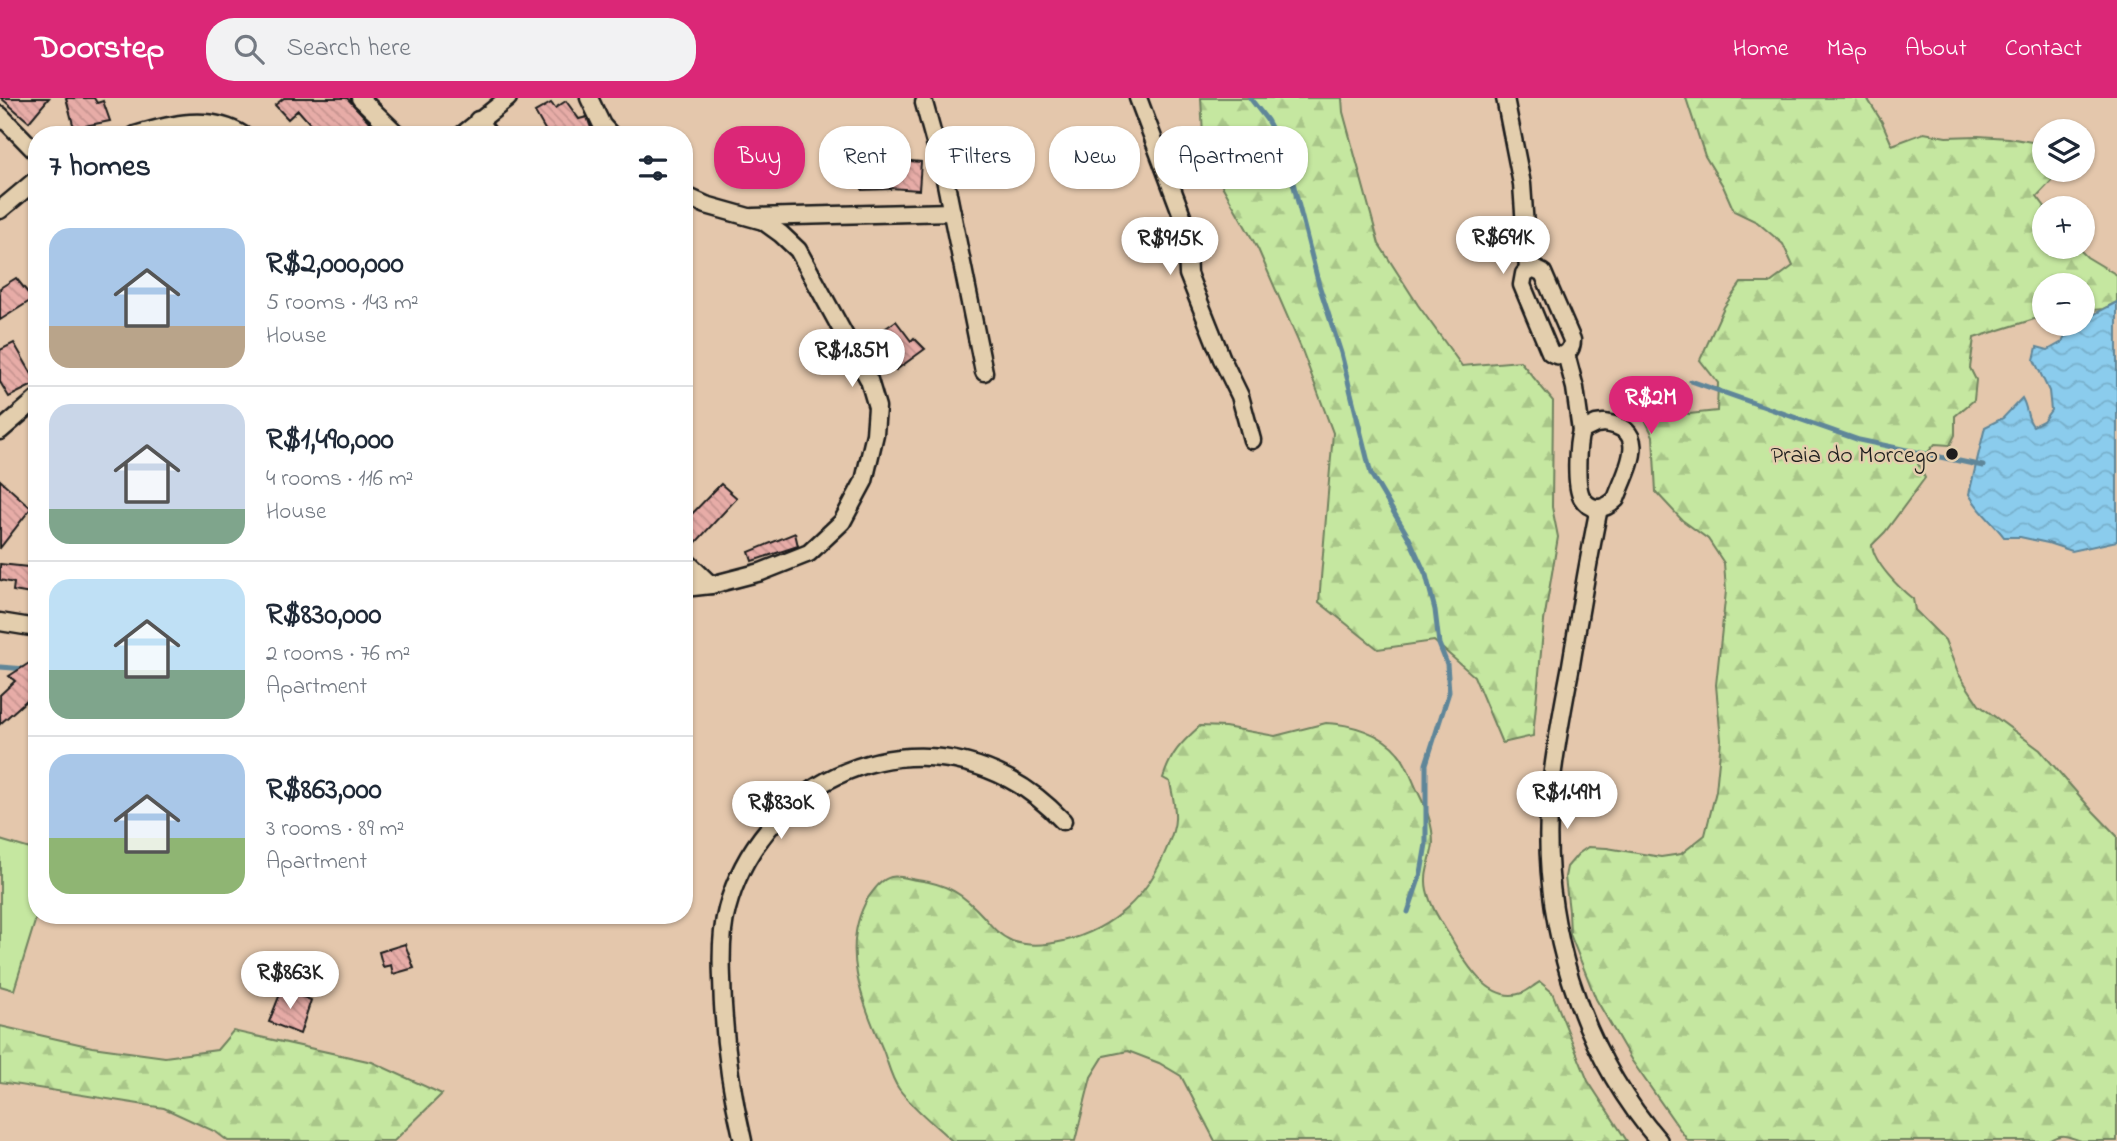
<!DOCTYPE html>
<meta charset="utf-8">
<style>
body{margin:0;font-family:"Indie Flower",sans-serif;background:#f2f2f3;color:#1f2937;height:100vh;display:flex;flex-direction:column;font-size:26px;white-space:nowrap}
*{box-sizing:border-box;margin:0}
p{font-size:23px;color:#747a83}
.icon{flex:none;width:38px;height:38px;fill:none;stroke:currentColor;stroke-width:2;stroke-linecap:round;stroke-linejoin:round}
.map{position:relative;flex:1;overflow:hidden}
.drawer{position:absolute;left:28px;top:28px;width:665px;height:798px;display:flex;flex-direction:column;background:#fff;border-radius:28px;box-shadow:0 2px 5px #0004}
.drawer>*{flex:none}
.hud{position:absolute;left:714px;top:28px;width:665px;height:63px;display:flex;gap:14px}
.controls{position:absolute;left:2032px;top:21px;display:grid;gap:14px}
.controls a{display:grid;place-items:center;width:63px;height:63px;border-radius:50%;background:#fff;box-shadow:0 2px 5px #0004;font-size:35px}
.price{position:absolute;translate:-50% -60px;padding:0 16px;border-radius:24px;background:#fff;color:#222;font-size:23px;line-height:46px;filter:drop-shadow(0 2px 4px #0008)}
.price::after{content:'';position:absolute;left:50%;top:42px;width:21px;height:16px;margin-left:-10px;background:inherit;clip-path:polygon(0 0,100% 0,50% 100%)}
.price.current{background:#db2777;color:#fff}
ul{padding:0;list-style:none}
li{display:flex;align-items:center;gap:21px;height:175px;padding:0 21px}
li+li{border-top:2px solid #e0e1e3}
li span{display:grid;place-items:center;flex:none;width:196px;height:140px;border-radius:21px;color:#555}
li>.icon{margin-inline-start:auto}
span .icon{width:84px;height:84px;fill:#fffc;stroke-width:1}
li b{font-size:30px}
h2{display:flex;justify-content:space-between;align-items:center;height:84px;padding:0 21px;font-size:30px}
.tag{padding:0 24px;border-radius:28px;background:#fff;box-shadow:0 2px 5px #0004;font-size:24px;line-height:63px}
.tag.current{background:#db2777;color:#fff}
header{display:flex;align-items:center;gap:42px;box-sizing:border-box;height:98px;padding:0 35px;background:#db2777;color:#fff}
header strong{font-size:33px}
nav{display:flex;gap:38px;margin-inline-start:auto;font-size:24px}
.search{width:490px;height:63px;background:#f2f2f3;display:flex;align-items:center;gap:18px;box-sizing:border-box;padding:0 24px;border-radius:28px;color:#747a83;font-size:26px}
.map>svg:first-child{display:block}
.forest{fill:url(#forest-firs);stroke:#70825e;stroke-width:2}
.pitch{fill:#c5e7a0;stroke:#70825e;stroke-width:2}
.water{fill:url(#water-waves);stroke:#5f8699;stroke-width:2}
.lines{fill:none;stroke-linecap:round;stroke-linejoin:round}
.stream{stroke:#5f8699;stroke-width:5}
.building{fill:url(#building-back-hatch);stroke:#1c1c1c;stroke-width:2}
.street-casing{stroke:#1c1c1c;stroke-width:21}
.street{stroke:#e3cead;stroke-width:16}
.poi-dot{fill:#1c1c1c;stroke:#e3cead;stroke-width:2.5}
.labels{text-anchor:middle;stroke-width:5;stroke-linejoin:round;paint-order:stroke}
.poi-label{font-size:24px;fill:#1c1c1c;stroke:#e3cead;text-anchor:end}
</style>
<header>
<strong>Doorstep</strong>
<div class="search"><svg class="icon" aria-label="search" viewBox="0 0 24 24"><circle cx="10" cy="10" r="6"/><path d="M15 15l6 6"/></svg>Search here</div>
<nav><a>Home</a><a>Map</a><a>About</a><a>Contact</a></nav>
</header>
<div class="map">
<svg width="2117" height="1043" viewBox="0 0 2117 1043">
<defs>
<pattern id="forest-firs" width="22" height="20" patternUnits="userSpaceOnUse" patternTransform="scale(1.75)"><rect width="22" height="20" fill="#c5e7a0"/><path d="M5 1l3.5 6h-7zM16 11l3.5 6h-7z" fill="#a9c689"/></pattern>
<pattern id="water-waves" width="16" height="10" patternUnits="userSpaceOnUse" patternTransform="scale(1.75)"><rect width="16" height="10" fill="#8bcced"/><path d="M0 5q4-4 8 0t8 0" fill="none" stroke="#77afcb"/></pattern>
<pattern id="building-back-hatch" width="6" height="6" patternUnits="userSpaceOnUse" patternTransform="scale(1.75)"><rect width="6" height="6" fill="#e7aca7"/><path d="M-1 5l2 2M0 0l6 6M5-1l2 2" fill="none" stroke="#c6938f"/></pattern>
</defs>
<rect width="100%" height="100%" fill="#e4c7ac"/>
<filter id="ink" filterUnits="userSpaceOnUse"><feTurbulence type="fractalNoise" baseFrequency=".0143" numOctaves="2"/><feDisplacementMap in="SourceGraphic" scale="14" xChannelSelector="R" yChannelSelector="G"/><feConvolveMatrix kernelMatrix="1 2 1 2 8 2 1 2 1" color-interpolation-filters="sRGB"/></filter>
<g filter="url(#ink)">
<g class="forest">
<polygon points="1201,0 1342,0 1343,14 1379,146 1418,207 1462,268 1520,263 1553,303 1552,409 1558,439 1544,523 1533,638 1502,645 1474,578 1434,543 1378,551 1319,504 1333,335 1302,252 1258,151 1204,56"/>
<path d="M1686,0H1867L1882,24L1892,47L1924,35L1946,39L1978,38L2009,40L2044,46V72H2062L2037,98L2046,110H2044V149H2077L2087,159L2117,177V204L2103,211L2083,213L2082,187H2044V218L1974,240L1970,270L1976,282L1974,302L1955,318V337L1950,347L1935,346L1918,366L1925,380L1885,434L1872,447C1874,465 1899,490 1913,501L1915,512L1945,542L1958,575L1979,607L2040,652L2090,710L2117,738V1043C2107,1043 2091,1043 2081,1043C2066,1038 2063,1034 2048,1043H1688L1632,963L1596,901L1570,836L1569,813L1565,779L1567,769L1578,756L1588,749L1607,750L1661,759L1681,756L1705,737L1716,693L1721,642L1716,587L1726,493L1724,465L1708,441L1682,422L1656,394L1653,338L1642,315L1662,307L1689,316L1717,313L1718,285L1700,262L1724,209L1741,185H1770L1793,168L1783,146L1757,124L1734,113L1723,88L1705,58Z"/>
<path d="M1326,625C1350,626 1382,635 1398,655C1407,665 1412,682 1418,694C1426,710 1433,726 1433,745C1432,761 1423,774 1427,792C1431,810 1442,825 1451,840C1464,863 1489,907 1522,895C1528,893 1534,887 1540,884L1552,894L1588,983L1627,1043H1215L1181,978L1159,965L1128,953L1104,958L1091,979L1075,1043H952C934,1026 914,1011 899,991C891,980 888,965 883,952C863,905 839,850 868,800C874,792 880,782 891,779C898,777 910,781 917,782C948,786 963,796 984,819C992,829 1000,838 1012,843C1029,849 1047,847 1064,843C1113,831 1148,798 1166,752C1170,742 1175,731 1175,721C1176,709 1172,696 1170,684L1163,680C1171,655 1180,646 1200,628L1225,629L1275,638Z"/>
<polygon points="0,928 92,949 165,959 217,952 233,933 372,964 442,996 394,1043 228,1043 216,1034 164,1010 0,984"/>
</g>
<polygon class="pitch" points="0,742 37,753 37,817 14,892 0,888"/>
<path class="water" d="M2117,204V443L2072,453L2048,445L2020,439H2004C1993,424 1978,413 1969,396L1985,329L2003,320L2022,300C2028,310 2026,320 2033,328L2043,323L2051,312L2049,293L2034,262L2037,249L2048,252L2062,244C2066,234 2071,226 2082,226L2083,222Z"/>
<g class="lines">
<g class="stream">
<polyline points="1250,0 1267,22 1286,57 1319,187 1341,255 1371,376 1409,440 1426,477 1435,512 1439,546 1447,566 1449,594 1426,666 1426,746 1421,775 1408,814"/>
<polyline points="1691,283 1859,342 1983,368"/>
<polyline points="0,569 26,571"/>
</g>
</g>
<g class="building">
<polygon points="1,0 49,0 29,24"/>
<polygon points="66,0 94,0 97,5 103,3 110,23 74,30"/>
<polygon points="284,0 347,0 374,29 365,37 320,37 298,12 288,21 275,7"/>
<polygon points="566,3 579,21 587,19 592,33 584,37 548,37 535,14 551,5 555,10"/>
<polygon points="861,55 887,56 887,61 921,64 919,92 890,90 890,91 862,92"/>
<polygon points="16,180 33,201 0,222 0,190"/>
<polygon points="896,223 911,243 914,240 925,251 896,272 883,253 875,259 864,245"/>
<polygon points="14,245 37,285 9,299 0,284 0,252"/>
<polygon points="0,382 31,410 0,450"/>
<polygon points="721,386 737,400 689,452 684,451 684,424"/>
<polygon points="795,435 798,448 752,463 749,454"/>
<polygon points="0,466 37,470 37,497 13,493 14,485 0,482"/>
<polygon points="37,560 37,589 28,601 0,626 0,597 15,583 9,578"/>
<polygon points="405,846 414,870 393,876 391,867 383,869 379,854"/>
<polygon points="282,891 311,902 300,936 269,924"/>
</g>
<g class="lines">
<defs>
<g id="street">
<polyline points="360,0 398,37"/>
<polyline points="589,0 602,27 611,37"/>
<polyline points="1138,0 1186,128 1188,176 1222,261 1240,298 1252,342"/>
<polyline points="1505,0 1522,86 1528,172"/>
<polyline points="924,5 945,81 984,274"/>
<polyline points="0,17 37,55"/>
<polyline points="478,22 489,37"/>
<path d="M135,37C171,26 210,16 243,37"/>
<polyline points="462,37 508,0"/>
<polyline points="684,97 706,107 763,123 781,136 798,152 869,282 877,309 875,336 864,383 842,424 809,455 761,474 711,487 684,490"/>
<polyline points="0,112 37,81"/>
<polyline points="753,119 952,114"/>
<path d="M1533,170L1543,175L1572,242C1572,255 1561,262 1550,254L1522,187L1524,176Z"/>
<polyline points="1566,256 1575,290 1581,333"/>
<path d="M1604,325C1653,331 1626,373 1616,401C1610,407 1604,411 1596,410C1590,409 1585,405 1582,400C1575,388 1577,346 1581,333L1596,326Z"/>
<polyline points="0,333 37,301"/>
<path d="M1599,410C1588,462 1580,514 1571,567C1563,610 1554,654 1550,698C1540,820 1578,949 1659,1043"/>
<polyline points="684,461 711,487"/>
<polyline points="0,524 37,530"/>
<path d="M743,1043C730,989 723,935 722,880C721,857 721,833 727,811C759,689 894,621 1009,681C1030,692 1047,706 1063,723"/>
</g>
</defs>
<use href="#street" class="street-casing"/>
<use href="#street" class="street"/>
</g>
</g>
<circle class="poi-dot" cx="1952" cy="356" r="7"/>
<g class="labels">
<g class="poi-label">
<text x="1938" y="364">Praia do Morcego</text>
</g>
</g>
</svg>
<div class="controls">
<a><svg class="icon" aria-label="layers" viewBox="0 0 24 24"><path d="M12 4l9 5-9 5-9-5zM3 14l9 5 9-5"/></svg></a>
<a>+</a>
<a>−</a>
</div>
<b class="price" style="left:1503px;top:178px">R$691K</b>
<b class="price" style="left:1170px;top:179px">R$915K</b>
<b class="price" style="left:852px;top:291px">R$1.85M</b>
<b class="price current" style="left:1651px;top:338px">R$2M</b>
<b class="price" style="left:1567px;top:733px">R$1.49M</b>
<b class="price" style="left:781px;top:743px">R$830K</b>
<b class="price" style="left:290px;top:913px">R$863K</b>
<div class="hud">
<a class="tag current">Buy</a>
<a class="tag">Rent</a>
<a class="tag">Filters</a>
<a class="tag">New</a>
<a class="tag">Apartment</a>
</div>
<section class="drawer">
<h2>7 homes<svg class="icon" aria-label="filters" viewBox="0 0 24 24"><path d="M4 7h16M4 17h16"/><circle cx="9" cy="7" r="2"/><circle cx="15" cy="17" r="2"/></svg></h2>
<ul>
<li><span style="background:linear-gradient(#a9c7e8 70%,#b9a48a 0)"><svg class="icon" aria-label="home" viewBox="0 0 24 24"><path d="M3 11l9-7 9 7M6 9v11h12V9"/></svg></span><div><b>R$2,000,000</b><p>5 rooms · 143 m²</p><p>House</p></div></li>
<li><span style="background:linear-gradient(#c9d6e8 75%,#7fa58c 0)"><svg class="icon" aria-label="home" viewBox="0 0 24 24"><path d="M3 11l9-7 9 7M6 9v11h12V9"/></svg></span><div><b>R$1,490,000</b><p>4 rooms · 116 m²</p><p>House</p></div></li>
<li><span style="background:linear-gradient(#bfe0f5 65%,#7fa58c 0)"><svg class="icon" aria-label="home" viewBox="0 0 24 24"><path d="M3 11l9-7 9 7M6 9v11h12V9"/></svg></span><div><b>R$830,000</b><p>2 rooms · 76 m²</p><p>Apartment</p></div></li>
<li><span style="background:linear-gradient(#a9c7e8 60%,#8fb573 0)"><svg class="icon" aria-label="home" viewBox="0 0 24 24"><path d="M3 11l9-7 9 7M6 9v11h12V9"/></svg></span><div><b>R$863,000</b><p>3 rooms · 89 m²</p><p>Apartment</p></div></li>
</ul>
</section>
</div>
